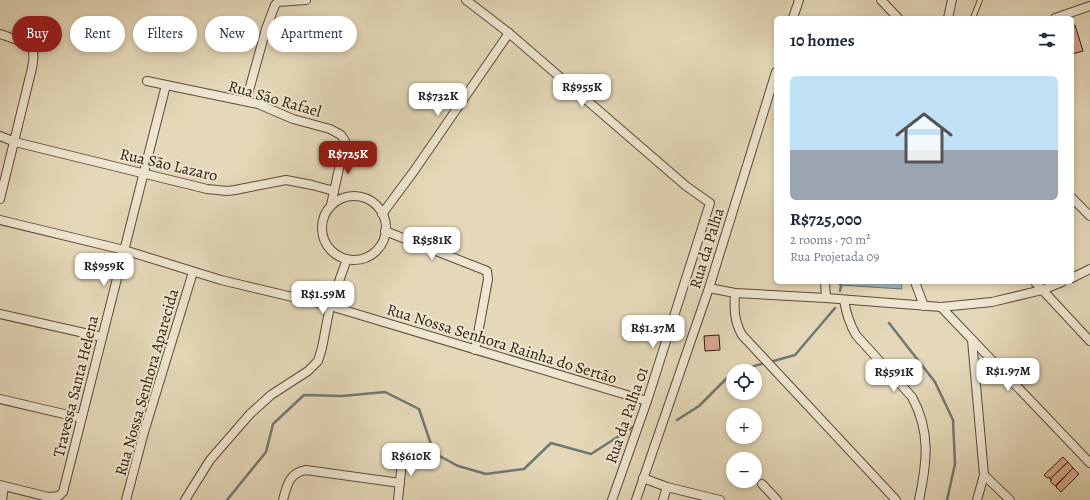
<!DOCTYPE html>
<meta charset="utf-8">
<style>
body{margin:0;font-family:Alegreya,serif;background:#f6f6f7;color:#1f2937;height:100vh;display:flex;flex-direction:column;font-size:15px;white-space:nowrap}
*{box-sizing:border-box;margin:0}
p{font-size:13px;color:#747a83}
.icon{flex:none;width:22px;height:22px;fill:none;stroke:currentColor;stroke-width:2;stroke-linecap:round;stroke-linejoin:round}
.map{position:relative;flex:1;overflow:hidden}
.panel{position:absolute;left:774px;top:16px;width:300px;height:268px;display:flex;flex-direction:column;background:#fff;border-radius:6px;box-shadow:0 2px 6px #0003}
.panel>*{flex:none}
.banner{position:absolute;left:12px;top:16px;width:380px;height:36px;display:flex;gap:8px}
.fabs{position:absolute;left:726px;top:364px;display:grid;gap:8px}
.fabs a{display:grid;place-items:center;width:36px;height:36px;border-radius:50%;background:#fff;box-shadow:0 2px 6px #0003;font-size:20px}
.price{position:absolute;translate:-50% -34px;padding:0 9px;border-radius:8px;background:#fff;color:#222;font-size:13px;line-height:26px;filter:drop-shadow(0 1px 2px #0008)}
.price::after{content:'';position:absolute;left:50%;top:24px;width:12px;height:9px;margin-left:-6px;background:inherit;clip-path:polygon(0 0,100% 0,50% 100%)}
.price.current{background:#8f2418;color:#fff}
ul{padding:0;list-style:none}
li{display:grid;align-content:center;gap:8px;height:212px;padding:0 16px}
li span{display:grid;place-items:center;height:124px;border-radius:6px;color:#555}
li>.icon{margin-inline-start:auto}
span .icon{width:72px;height:72px;fill:#fffc;stroke-width:1}
li b{font-size:17px}
h2{display:flex;justify-content:space-between;align-items:center;height:48px;padding:0 16px;font-size:17px}
.pill{padding:0 14px;border-radius:18px;background:#fff;box-shadow:0 2px 6px #0003;font-size:14px;line-height:36px}
.pill.current{background:#8f2418;color:#fff}
.map>svg:first-child{display:block}
.water{fill:#9cb6bb;stroke:#707974}
.lines{fill:none;stroke-linecap:round;stroke-linejoin:round}
.stream{stroke:#707974;stroke-width:2.5}
.building{fill:#dcaa91;stroke:#2d1e0a}
.service-casing{stroke:#5b4c36;stroke-width:6}
.minor-casing{stroke:#5b4c36;stroke-width:10}
.service{stroke:#eee6d1;stroke-width:4}
.minor{stroke:#eee6d1;stroke-width:8}
.labels{text-anchor:middle;stroke-width:4;stroke-linejoin:round;paint-order:stroke}
.street-label{font-size:16px;fill:#2d1e0a;stroke:#eee6d1}
</style>
<div class="map">
<svg width="1090" height="500" viewBox="0 0 1090 500">
<rect width="100%" height="100%" fill="#e5d8b8"/>
<filter id="stains"><feTurbulence type="fractalNoise" baseFrequency=".005" numOctaves="4"/><feColorMatrix values="0 0 0 0 .2 0 0 0 0 .09 0 0 0 0 .02 0 0 0 .5 -.17"/></filter>
<radialGradient id="worn" r=".72"><stop offset=".6" stop-color="#630" stop-opacity="0"/><stop offset="1" stop-color="#630" stop-opacity=".3"/></radialGradient>
<polygon class="water" points="839,282 901,282 902,289 839,285"/>
<g class="lines">
<g class="stream">
<polyline points="840,291 842,282"/>
<polyline points="889,323 935,382 953,420 955,464 947,500"/>
<polyline points="770,362 795,355 835,308"/>
<polyline points="737,371 765,363"/>
<polyline points="677,420 699,406 733,372"/>
<polyline points="227,500 266,452 273,424 304,395 342,396 385,392 419,409 434,453 458,466 486,474 524,469 551,443 591,454 633,427"/>
</g>
</g>
<g class="building">
<polygon points="1075,25 1083,51 1072,54 1072,26"/>
<polygon points="719,335 720,350 705,351 704,336"/>
<polygon points="1063,457 1068,462 1050,479 1049,477 1047,478 1044,475"/>
<polygon points="1068,462 1073,468 1055,486 1050,481 1052,480 1050,479"/>
<polygon points="1073,468 1079,474 1061,492 1056,487 1057,485"/>
</g>
<g class="lines">
<defs>
<polyline id="service" points="973,18 980,0"/>
<g id="minor">
<polyline points="466,0 509,33 686,186 710,203 647,401 612,500"/>
<polyline points="881,0 898,18"/>
<polyline points="793,18 799,0"/>
<polyline points="948,18 952,0"/>
<polyline points="1055,18 1090,6"/>
<path d="M0,34C8,37 27,42 32,49C35,54 33,62 32,68L0,199"/>
<polyline points="147,81 258,104 293,119 330,129 341,135 345,141 331,205"/>
<polyline points="246,101 266,29 275,5 278,2 306,0"/>
<polyline points="0,136 15,142 207,189 227,191 235,190 286,180 312,185 334,191"/>
<circle cx="354" cy="228" r="32"/>
<polyline points="1072,198 1090,216"/>
<polyline points="382,214 414,171 509,33"/>
<polyline points="0,220 124,250 221,280 330,306 647,401"/>
<polyline points="385,231 487,271 488,279 475,350"/>
<polyline points="1072,278 1090,269"/>
<polyline points="825,282 826,298"/>
<polyline points="915,282 924,306"/>
<polyline points="1035,282 1090,341"/>
<polyline points="709,288 735,293 826,298 941,307 992,302 1042,290 1062,282"/>
<path d="M735,293C734,309 734,321 742,335L896,500"/>
<path d="M844,300C846,313 849,323 856,335L912,397C931,432 927,463 919,500"/>
<polyline points="941,307 1090,463"/>
<polyline points="0,314 102,337"/>
<polyline points="972,340 984,475 977,500"/>
<polyline points="0,399 81,418"/>
<polyline points="984,475 1010,500"/>
<polyline points="643,478 667,487 720,500"/>
<polyline points="762,484 777,500"/>
<polyline points="0,485 48,497 59,496 63,492 166,85"/>
<polyline points="2,500 4,486"/>
<polyline points="126,500 144,432 193,272"/>
<polyline points="185,500 210,460 250,414 271,395 308,371 318,361 322,348 330,306 347,259"/>
<path d="M283,500C287,485 289,473 306,470L400,483"/>
<polyline points="398,500 403,452"/>
<polyline points="636,500 709,288 776,72"/>
<polyline points="663,500 667,487"/>
</g>
</defs>
<use href="#service" class="service-casing"/>
<use href="#minor" class="minor-casing"/>
<use href="#service" class="service"/>
<use href="#minor" class="minor"/>
</g>
<g class="labels">
<g class="street-label">
<text transform="translate(275 98) rotate(16)" y="6">Rua São Rafael</text>
<text transform="translate(169 164) rotate(13)" y="6">Rua São Lazaro</text>
<text transform="translate(706 248) rotate(-73)" y="6">Rua da Palha</text>
<text transform="translate(502 343) rotate(17)" y="6">Rua Nossa Senhora Rainha do Sertão</text>
<text transform="translate(146 382) rotate(-74)" y="6">Rua Nossa Senhora Aparecida</text>
<text transform="translate(75 386) rotate(-76)" y="6">Travessa Santa Helena</text>
<text transform="translate(626 415) rotate(-71)" y="6">Rua da Palha 01</text>
</g>
</g>
<rect width="100%" height="100%" filter="url(#stains)"/>
<rect width="100%" height="100%" fill="url(#worn)"/>
</svg>
<div class="fabs">
<a><svg class="icon" aria-label="locate" viewBox="0 0 24 24"><circle cx="12" cy="12" r="6"/><path d="M12 2v4M12 18v4M2 12h4M18 12h4"/></svg></a>
<a>+</a>
<a>−</a>
</div>
<b class="price" style="left:582px;top:108px">R$955K</b>
<b class="price" style="left:438px;top:117px">R$732K</b>
<b class="price current" style="left:348px;top:175px">R$725K</b>
<b class="price" style="left:432px;top:261px">R$581K</b>
<b class="price" style="left:104px;top:287px">R$959K</b>
<b class="price" style="left:323px;top:315px">R$1.59M</b>
<b class="price" style="left:653px;top:349px">R$1.37M</b>
<b class="price" style="left:1008px;top:392px">R$1.97M</b>
<b class="price" style="left:894px;top:393px">R$591K</b>
<b class="price" style="left:411px;top:477px">R$610K</b>
<div class="banner">
<a class="pill current">Buy</a>
<a class="pill">Rent</a>
<a class="pill">Filters</a>
<a class="pill">New</a>
<a class="pill">Apartment</a>
</div>
<section class="panel">
<h2>10 homes<svg class="icon" aria-label="filters" viewBox="0 0 24 24"><path d="M4 7h16M4 17h16"/><circle cx="9" cy="7" r="2"/><circle cx="15" cy="17" r="2"/></svg></h2>
<ul>
<li><span style="background:linear-gradient(#bfe0f5 60%,#9aa5b1 0)"><svg class="icon" aria-label="home" viewBox="0 0 24 24"><path d="M3 11l9-7 9 7M6 9v11h12V9"/></svg></span><div><b>R$725,000</b><p>2 rooms · 70 m²</p><p>Rua Projetada 09</p></div></li>
</ul>
</section>
</div>
